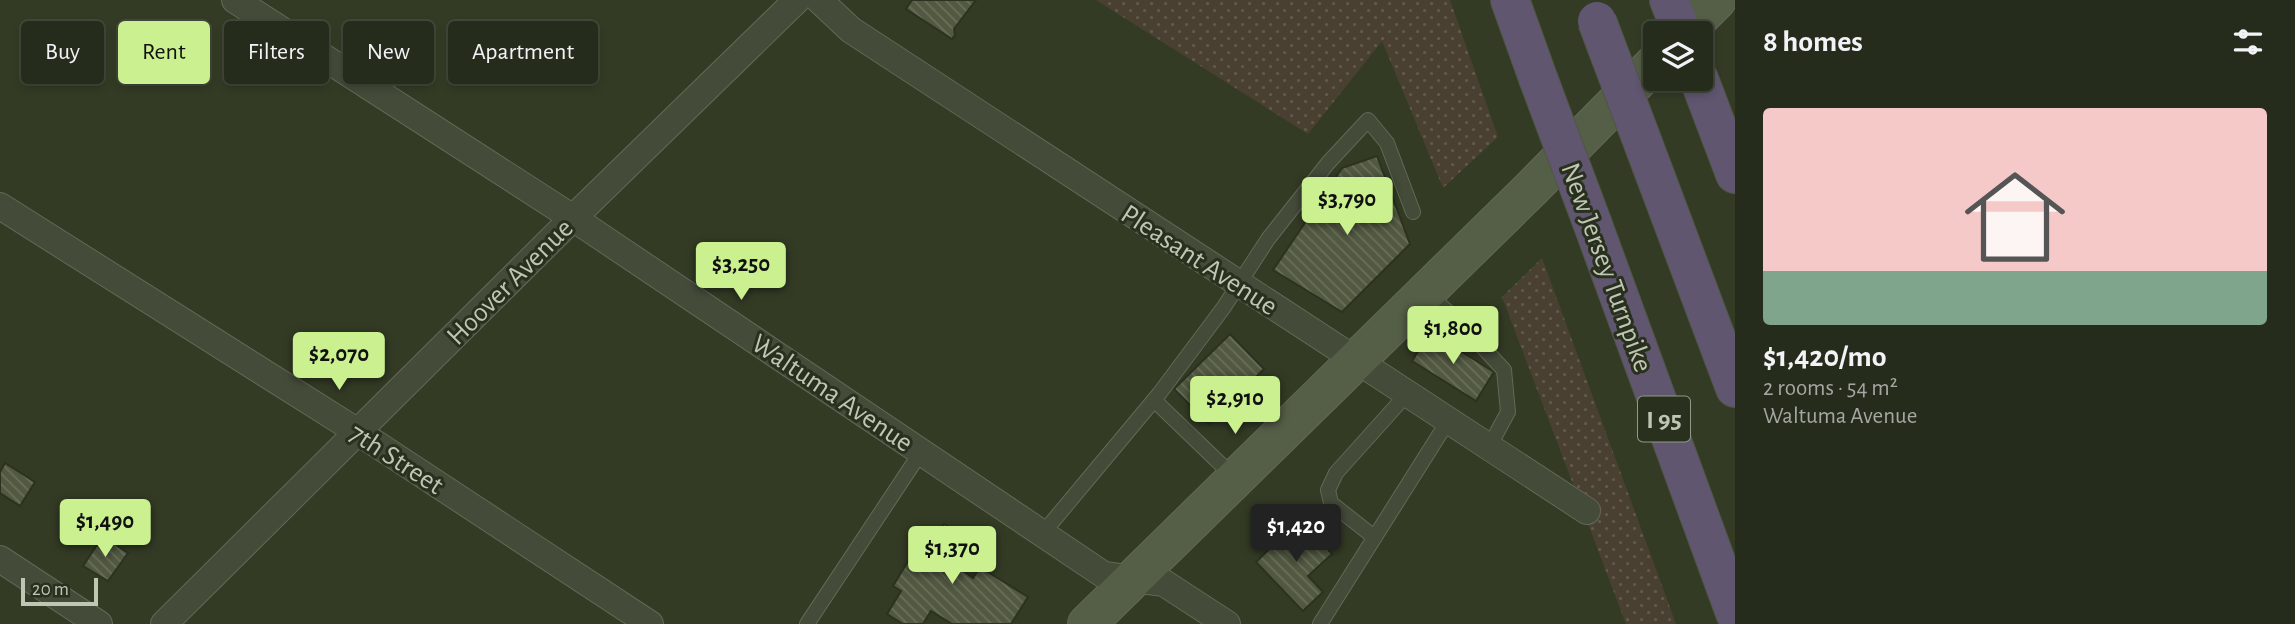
<!DOCTYPE html>
<meta charset="utf-8">
<style>
body{margin:0;font-family:"Alegreya Sans",sans-serif;background:#2e3425;color:#f1f3f6;height:100vh;display:flex;flex-direction:column;font-size:26px;white-space:nowrap}
*{box-sizing:border-box;margin:0}
p{font-size:23px;color:#a4a7a3}
.icon{flex:none;width:38px;height:38px;fill:none;stroke:currentColor;stroke-width:2;stroke-linecap:round;stroke-linejoin:round}
.map{position:relative;flex:1;overflow:hidden}
.panel{display:flex;flex-direction:column;background:#262c1c;width:560px}
.panel>*{flex:none}
.top-card{position:absolute;left:21px;top:21px;width:665px;height:63px;display:flex;gap:14px}
.controls{position:absolute;left:1643px;top:21px;display:grid;gap:14px}
.controls a{display:grid;place-items:center;width:70px;height:70px;border-radius:7px;background:#262c1c;box-shadow:0 4px 10px #0003,0 0 0 2px #42483b;font-size:35px}
.scale{position:absolute;left:21px;bottom:18px;width:77px;box-sizing:border-box;padding-left:7px;border:4px solid #bfc6b4;border-top:0;font-size:19px;line-height:24px;white-space:nowrap;color:#bfc6b4;-webkit-text-stroke:5px #29301e;paint-order:stroke}
.price{position:absolute;translate:-50% -60px;padding:0 16px;border-radius:7px;background:#cbf090;color:#111;font-size:23px;line-height:46px;filter:drop-shadow(0 2px 4px #0008)}
.price::after{content:'';position:absolute;left:50%;top:42px;width:21px;height:16px;margin-left:-10px;background:inherit;clip-path:polygon(0 0,100% 0,50% 100%)}
.price.on{background:#222;color:#fff}
ul{padding:0;list-style:none}
li{display:grid;align-content:center;gap:14px;height:371px;padding:0 28px}
li+li{border-top:2px solid #42483b}
li span{display:grid;place-items:center;height:217px;border-radius:7px;color:#555}
li>.icon{margin-inline-start:auto}
span .icon{width:126px;height:126px;fill:#fffc;stroke-width:1}
li b{font-size:30px}
h2{display:flex;justify-content:space-between;align-items:center;height:84px;padding:0 28px;font-size:30px}
.chip{padding:0 24px;border-radius:7px;background:#262c1c;box-shadow:0 4px 10px #0003,0 0 0 2px #42483b;font-size:24px;line-height:63px}
.chip.on{background:#cbf090;color:#111}
main{display:flex;flex:1;min-height:0}
.map>svg:first-child{display:block}
.grass{fill:url(#grass-dots)}
.building{fill:url(#building-back-hatch);stroke:#2b3220;stroke-width:2}
.lines{fill:none;stroke-linecap:round;stroke-linejoin:round}
.lane-casing{stroke:#626957;stroke-width:16}
.street-casing{stroke:#626957;stroke-width:28}
.secondary-casing{stroke:#626957;stroke-width:40}
.highway-casing{stroke:#4f5644;stroke-width:40}
.lane{stroke:#444b39;stroke-width:14}
.street{stroke:#444b39;stroke-width:26}
.secondary{stroke:#555e47;stroke-width:38}
.highway{stroke:#605670;stroke-width:38}
.highway-bridge-casing{stroke:#4f5644;stroke-width:40;stroke-linecap:butt}
.highway-bridge{stroke:#605670;stroke-width:38}
.labels{text-anchor:middle;stroke-width:6;stroke-linejoin:round;paint-order:stroke}
.shield{fill:#29301e;stroke:#929987;stroke-width:2}
.shield-label{font-size:26px;font-weight:bold;fill:#bfc6b4}
.street-label{font-size:28px;fill:#bfc6b4;stroke:#29301e}
</style>
<main>
<div class="map">
<svg width="1735" height="624" viewBox="0 0 1735 624">
<defs>
<pattern id="grass-dots" width="8" height="8" patternUnits="userSpaceOnUse" patternTransform="scale(1.75)"><rect width="8" height="8" fill="#494031"/><path d="M2 2h.1M6 6h.1" fill="none" stroke="#615a4c" stroke-width="1.8" stroke-linecap="round"/></pattern>
<pattern id="building-back-hatch" width="6" height="6" patternUnits="userSpaceOnUse" patternTransform="scale(1.75)"><rect width="6" height="6" fill="#525941"/><path d="M-1 5l2 2M0 0l6 6M5-1l2 2" fill="none" stroke="#696f5a"/></pattern>
</defs>
<rect width="100%" height="100%" fill="#333b25"/>
<g class="grass">
<polygon points="1096,0 1450,0 1498,137 1443,188 1382,41 1308,134"/>
<polygon points="1542,258 1676,624 1626,624 1502,297"/>
</g>
<g class="building">
<polygon points="912,0 976,0 954,29 955,35 952,39 906,9"/>
<polygon points="1377,156 1410,244 1342,312 1273,270 1342,168"/>
<polygon points="1430,332 1494,372 1476,401 1412,361"/>
<polygon points="1230,334 1264,369 1209,424 1174,389"/>
<polygon points="5,463 35,482 20,506 0,493 0,472"/>
<polygon points="1299,520 1332,554 1308,576 1323,592 1303,611 1256,562"/>
<polygon points="944,524 981,547 965,572 973,578 980,567 1028,597 1011,624 952,624 931,611 923,624 903,624 887,614 901,591 893,586 919,543 928,549"/>
<polygon points="103,536 128,553 108,581 83,566"/>
</g>
<g class="lines">
<defs>
<g id="lane">
<polyline points="1426,292 1462,325 1504,370 1508,412 1489,447"/>
<polyline points="1154,400 1234,477"/>
<polyline points="1043,533 1159,394 1224,307 1268,239 1328,163 1368,120 1387,143 1413,212"/>
<polyline points="1374,537 1331,503 1328,490 1336,473 1407,394"/>
<polyline points="807,624 921,452"/>
<polyline points="1320,624 1448,421"/>
</g>
<g id="street">
<polyline points="235,0 573,218 1104,575 1164,583 1227,624"/>
<polyline points="819,0 851,30 1587,511"/>
<polyline points="0,206 358,432 650,624"/>
<polyline points="0,559 99,624"/>
<polyline points="164,624 573,218 797,0"/>
</g>
<g id="secondary">
<polyline points="1684,33 1717,0"/>
<polyline points="1087,624 1532,188 1656,62"/>
</g>
<g id="highway">
<polyline points="1510,0 1538,78"/>
<polyline points="1669,0 1682,33"/>
<polyline points="1699,79 1735,174"/>
<polyline points="1652,167 1735,388"/>
<polyline points="1593,225 1735,613"/>
</g>
</defs>
<use href="#lane" class="lane-casing"/>
<use href="#street" class="street-casing"/>
<use href="#secondary" class="secondary-casing"/>
<use href="#highway" class="highway-casing"/>
<use href="#lane" class="lane"/>
<use href="#street" class="street"/>
<use href="#secondary" class="secondary"/>
<use href="#highway" class="highway"/>
<defs>
<g id="highway-bridge">
<polyline points="1597,21 1652,167"/>
<polyline points="1538,78 1593,225"/>
</g>
</defs>
<use href="#highway-bridge" class="highway-bridge-casing"/>
<use href="#highway-bridge" class="highway-bridge"/>
</g>
<g class="labels">
<rect class="shield" x="1638" y="396.5" width="52" height="45" rx="5"/>
<g class="shield-label">
<text x="1664" y="428">I 95</text>
</g>
<g class="street-label">
<text transform="translate(1200 259) rotate(33)" y="10">Pleasant Avenue</text>
<text transform="translate(1608 267) rotate(70)" y="10">New Jersey Turnpike</text>
<text transform="translate(509 281) rotate(-45)" y="10">Hoover Avenue</text>
<text transform="translate(833 392) rotate(34)" y="10">Waltuma Avenue</text>
<text transform="translate(397 458) rotate(33)" y="10">7th Street</text>
</g>
</g>
</svg>
<div class="controls">
<a><svg class="icon" aria-label="layers" viewBox="0 0 24 24"><path d="M12 4l9 5-9 5-9-5zM3 14l9 5 9-5"/></svg></a>
</div>
<div class="scale">20 m</div>
<b class="price" style="left:1347px;top:237px">$3,790</b>
<b class="price" style="left:741px;top:302px">$3,250</b>
<b class="price" style="left:1453px;top:366px">$1,800</b>
<b class="price" style="left:339px;top:392px">$2,070</b>
<b class="price" style="left:1235px;top:436px">$2,910</b>
<b class="price" style="left:105px;top:559px">$1,490</b>
<b class="price on" style="left:1296px;top:564px">$1,420</b>
<b class="price" style="left:952px;top:586px">$1,370</b>
<div class="top-card">
<a class="chip">Buy</a>
<a class="chip on">Rent</a>
<a class="chip">Filters</a>
<a class="chip">New</a>
<a class="chip">Apartment</a>
</div>
</div>
<section class="panel">
<h2>8 homes<svg class="icon" aria-label="filters" viewBox="0 0 24 24"><path d="M4 7h16M4 17h16"/><circle cx="9" cy="7" r="2"/><circle cx="15" cy="17" r="2"/></svg></h2>
<ul>
<li><span style="background:linear-gradient(#f6c9c9 75%,#7fa58c 0)"><svg class="icon" aria-label="home" viewBox="0 0 24 24"><path d="M3 11l9-7 9 7M6 9v11h12V9"/></svg></span><div><b>$1,420/mo</b><p>2 rooms · 54 m²</p><p>Waltuma Avenue</p></div></li>
</ul>
</section>
</main>
